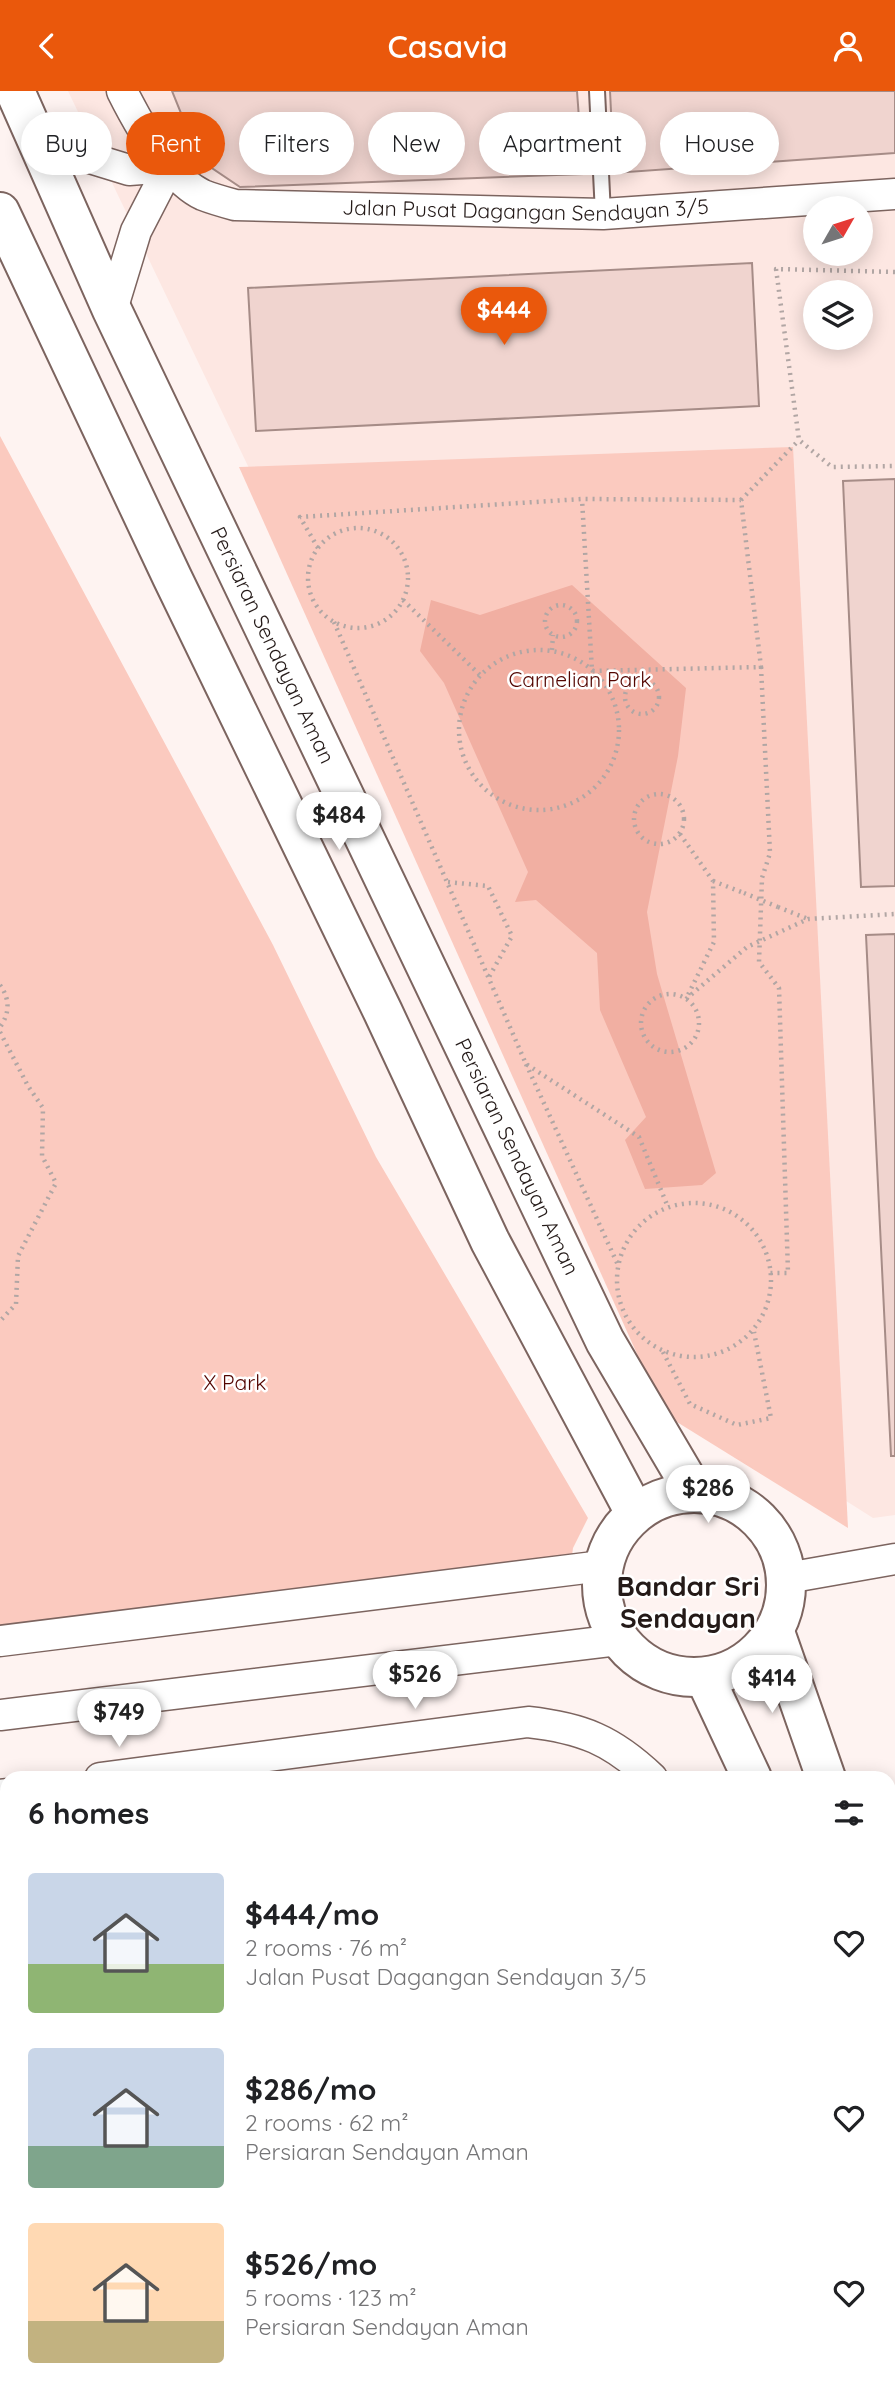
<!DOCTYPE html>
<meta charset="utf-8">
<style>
body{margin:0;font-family:Quicksand,sans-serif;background:#f6f6f6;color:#202124;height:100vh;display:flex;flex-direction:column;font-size:26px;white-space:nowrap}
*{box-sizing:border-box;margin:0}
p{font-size:23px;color:#757577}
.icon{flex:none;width:38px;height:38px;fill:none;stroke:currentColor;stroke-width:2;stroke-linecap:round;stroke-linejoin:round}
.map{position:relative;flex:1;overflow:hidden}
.sheet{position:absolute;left:0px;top:1680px;width:896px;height:623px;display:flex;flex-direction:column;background:#fff;border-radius:21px 21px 0 0;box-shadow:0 4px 18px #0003}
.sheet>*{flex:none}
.banner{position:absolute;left:21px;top:21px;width:854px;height:63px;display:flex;gap:14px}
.needle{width:46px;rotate:51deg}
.tools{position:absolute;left:803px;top:105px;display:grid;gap:14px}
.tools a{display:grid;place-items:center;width:70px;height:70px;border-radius:50%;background:#fff;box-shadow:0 4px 18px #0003;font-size:35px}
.price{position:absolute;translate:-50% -60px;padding:0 16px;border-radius:24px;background:#fff;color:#222;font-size:23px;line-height:46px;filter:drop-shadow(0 2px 4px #0008)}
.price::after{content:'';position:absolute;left:50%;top:42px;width:21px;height:16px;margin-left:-10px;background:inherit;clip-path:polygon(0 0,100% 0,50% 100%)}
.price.current{background:#ea580c;color:#fff}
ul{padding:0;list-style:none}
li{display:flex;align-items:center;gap:21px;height:175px;padding:0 28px}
li span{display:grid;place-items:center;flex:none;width:196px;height:140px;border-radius:7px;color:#555}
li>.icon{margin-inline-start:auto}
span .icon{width:84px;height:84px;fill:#fffc;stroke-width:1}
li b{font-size:30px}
h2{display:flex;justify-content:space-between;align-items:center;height:84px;padding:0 28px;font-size:30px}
.tag{padding:0 24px;border-radius:32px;background:#fff;box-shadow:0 4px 18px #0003;font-size:24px;line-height:63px}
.tag.current{background:#ea580c;color:#fff}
header{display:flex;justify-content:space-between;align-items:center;height:91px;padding:0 28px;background:#ea580c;color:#fff;font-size:32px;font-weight:600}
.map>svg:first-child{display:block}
.built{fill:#fde7e2;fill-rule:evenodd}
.green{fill:#fbcabf}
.water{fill:#f1afa2}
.building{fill:#f0d4cf;stroke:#a68c87;stroke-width:2}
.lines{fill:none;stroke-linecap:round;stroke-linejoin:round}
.lane-casing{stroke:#7c645f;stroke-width:18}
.street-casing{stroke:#7c645f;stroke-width:33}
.secondary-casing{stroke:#7c645f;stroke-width:42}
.path{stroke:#b1a6a4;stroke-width:4.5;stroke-dasharray:2 5;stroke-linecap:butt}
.lane{stroke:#fff;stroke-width:14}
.street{stroke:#fff;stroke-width:30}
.secondary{stroke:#fff;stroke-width:38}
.path-bridge{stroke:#b1a6a4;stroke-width:4.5;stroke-dasharray:2 5;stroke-linecap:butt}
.labels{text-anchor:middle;stroke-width:5;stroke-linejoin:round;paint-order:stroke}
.street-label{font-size:21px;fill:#241a18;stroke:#fff}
.park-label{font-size:21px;fill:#530500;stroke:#fff}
.district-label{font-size:28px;font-weight:bold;fill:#241a18;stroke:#fff}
</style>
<header><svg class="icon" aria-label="back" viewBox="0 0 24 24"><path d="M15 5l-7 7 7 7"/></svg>Casavia<svg class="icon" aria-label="person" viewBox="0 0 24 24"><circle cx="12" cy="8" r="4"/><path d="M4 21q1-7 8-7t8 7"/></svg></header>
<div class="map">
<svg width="895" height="2303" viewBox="0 0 895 2303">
<rect width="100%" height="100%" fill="#fef3f1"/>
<path class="built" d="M68,0H895V1424L873,1427L700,1317ZM816,117H861V163H816ZM816,201H861V247H816Z"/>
<g class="green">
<polygon points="0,345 273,854 376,1066 588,1427 573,1457 569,1488 0,1565"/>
<polygon points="793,356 848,1437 664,1323 239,376"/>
</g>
<polygon class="water" points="572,494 686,597 678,665 647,821 657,883 716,1082 702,1094 645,1098 625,1049 646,1026 600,919 597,862 536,809 515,811 528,781 444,592 420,560 431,509 480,524"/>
<g class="building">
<polygon points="172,0 577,0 583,83 240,96 200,69"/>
<polygon points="610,0 895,0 895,62 614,82"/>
<polygon points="752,172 759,315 256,340 248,197"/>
<polygon points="895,388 895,795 861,796 843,390"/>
<polygon points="895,843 895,1365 891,1365 866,844"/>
</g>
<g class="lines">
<defs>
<polyline id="lane" points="597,0 603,123"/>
<g id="street">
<path id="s1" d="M122,0C138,32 169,88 203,104C213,108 224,111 235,114L603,123L895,103"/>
<polyline points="32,41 67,60 129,79 169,76"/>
<polyline points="112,219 136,140 169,76"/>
<polyline points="787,1487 895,1468"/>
<polyline points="0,1550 602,1475"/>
<polyline points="0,1624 618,1549"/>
<path d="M100,1687L528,1631C582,1637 612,1649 652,1687"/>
<polyline points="0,1704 7,1703"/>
<polyline points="371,2296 373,2303"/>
<polyline points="853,2296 854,2303"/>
</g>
<g id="secondary">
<path id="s2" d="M15,0L112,219L605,1250L694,1401"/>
<polyline points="0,121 172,486 383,921 490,1150 635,1422"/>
<circle cx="694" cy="1494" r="92"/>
<polyline points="775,1541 826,1687"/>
<polyline points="705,1587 752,1687"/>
<polyline points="889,1874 895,1893"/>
<polyline points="889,2048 895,2066"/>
</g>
</defs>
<use href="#lane" class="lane-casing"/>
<use href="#street" class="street-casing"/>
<use href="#secondary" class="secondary-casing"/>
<g class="path">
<polyline points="895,181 776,178 799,349 832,376 895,375"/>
<polyline points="741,409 799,349"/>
<circle cx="358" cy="487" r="50"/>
<polyline points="318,457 300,426 582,408 741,409 761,576 592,580 582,408"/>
<polyline points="403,509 480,584"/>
<circle cx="561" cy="530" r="16"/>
<polyline points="334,531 526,973 639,1046 668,1116"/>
<circle cx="539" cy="639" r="80"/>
<polyline points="552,559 553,544"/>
<polyline points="761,576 770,762 762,787 759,871 779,897 788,1182 770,1182"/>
<circle cx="642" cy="606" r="17"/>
<circle cx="659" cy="728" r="25"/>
<polyline points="713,790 744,802"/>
<polyline points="448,791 488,795 512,845 489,886"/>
<polyline points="778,816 808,828"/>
<path d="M0,894C10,908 10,922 0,936"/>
<circle cx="670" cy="932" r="29"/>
<polyline points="0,941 28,995 43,1017 42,1065 56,1092 18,1165 16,1213 0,1230"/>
<polyline points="526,973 618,1174"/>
<circle cx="694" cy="1189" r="77"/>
<polyline points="663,1261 690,1313 737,1334 771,1327 754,1241"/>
</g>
<use href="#lane" class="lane"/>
<use href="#street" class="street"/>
<use href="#secondary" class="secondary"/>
<g class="path-bridge">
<polyline points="680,743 713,790 714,851 686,908 747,856 808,828 895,823"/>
<polyline points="744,802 778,816"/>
</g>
</g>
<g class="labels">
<g class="street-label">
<text dy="7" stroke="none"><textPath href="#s1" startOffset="458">Jalan Pusat Dagangan Sendayan 3/5</textPath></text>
<text dy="7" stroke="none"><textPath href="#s2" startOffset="611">Persiaran Sendayan Aman</textPath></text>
<text dy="7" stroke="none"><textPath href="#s2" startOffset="1178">Persiaran Sendayan Aman</textPath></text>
</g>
<g class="park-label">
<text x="580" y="596">Carnelian Park</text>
<text x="235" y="1299">X Park</text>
</g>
<g class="district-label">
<text x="688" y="1505">Bandar Sri<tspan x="688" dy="32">Sendayan</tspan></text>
</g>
</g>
</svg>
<div class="tools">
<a><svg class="needle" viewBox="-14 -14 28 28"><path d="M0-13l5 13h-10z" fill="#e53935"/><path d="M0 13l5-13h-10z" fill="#757577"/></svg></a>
<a><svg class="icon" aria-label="layers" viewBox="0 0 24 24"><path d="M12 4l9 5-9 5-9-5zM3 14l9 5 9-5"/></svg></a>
</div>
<b class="price current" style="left:504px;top:256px">$444</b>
<b class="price" style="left:339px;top:761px">$484</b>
<b class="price" style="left:708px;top:1434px">$286</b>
<b class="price" style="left:415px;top:1620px">$526</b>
<b class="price" style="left:772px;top:1624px">$414</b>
<b class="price" style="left:119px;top:1658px">$749</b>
<div class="banner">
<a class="tag">Buy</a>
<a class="tag current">Rent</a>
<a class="tag">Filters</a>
<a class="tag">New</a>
<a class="tag">Apartment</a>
<a class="tag">House</a>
</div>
<section class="sheet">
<h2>6 homes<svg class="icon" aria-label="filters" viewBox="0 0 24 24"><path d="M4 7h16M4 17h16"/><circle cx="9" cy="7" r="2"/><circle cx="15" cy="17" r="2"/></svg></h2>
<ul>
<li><span style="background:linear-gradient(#c9d6e8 65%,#8fb573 0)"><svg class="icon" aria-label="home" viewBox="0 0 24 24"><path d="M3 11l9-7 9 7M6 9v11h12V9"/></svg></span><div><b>$444/mo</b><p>2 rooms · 76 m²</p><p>Jalan Pusat Dagangan Sendayan 3/5</p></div><svg class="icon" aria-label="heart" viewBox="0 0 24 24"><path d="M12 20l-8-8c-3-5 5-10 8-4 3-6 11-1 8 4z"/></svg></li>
<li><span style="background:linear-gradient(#c9d6e8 70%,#7fa58c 0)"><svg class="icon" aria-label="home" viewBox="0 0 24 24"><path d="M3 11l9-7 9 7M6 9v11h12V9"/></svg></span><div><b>$286/mo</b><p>2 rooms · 62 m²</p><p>Persiaran Sendayan Aman</p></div><svg class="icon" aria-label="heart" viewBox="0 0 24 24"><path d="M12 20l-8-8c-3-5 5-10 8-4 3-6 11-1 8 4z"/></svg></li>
<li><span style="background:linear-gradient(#ffd9b3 70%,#c2b280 0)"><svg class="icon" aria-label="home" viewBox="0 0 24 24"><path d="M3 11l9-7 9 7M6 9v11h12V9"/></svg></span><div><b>$526/mo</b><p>5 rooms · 123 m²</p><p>Persiaran Sendayan Aman</p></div><svg class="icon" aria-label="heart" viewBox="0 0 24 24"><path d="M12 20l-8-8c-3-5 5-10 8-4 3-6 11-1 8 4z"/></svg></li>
</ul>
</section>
</div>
